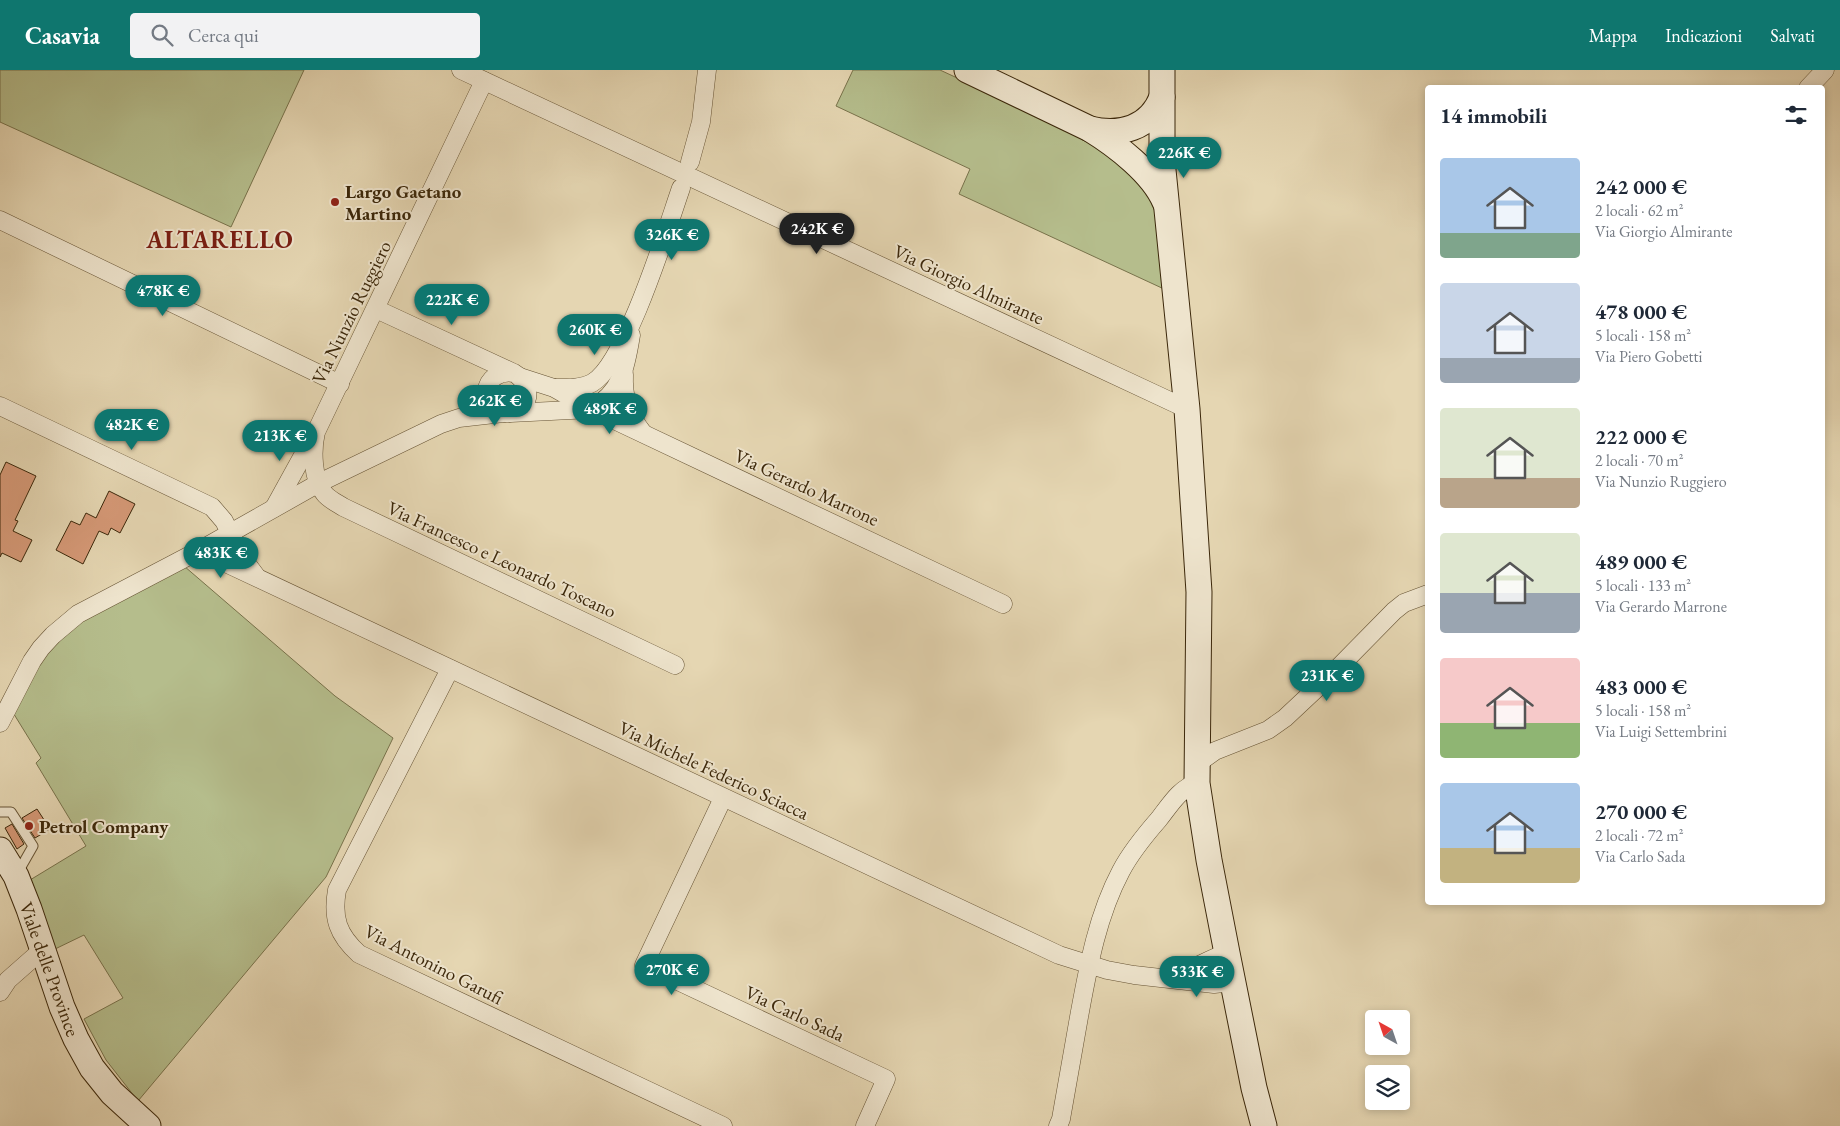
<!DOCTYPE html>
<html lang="it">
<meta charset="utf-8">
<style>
body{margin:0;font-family:"EB Garamond",serif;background:#f2f2f3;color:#1f2937;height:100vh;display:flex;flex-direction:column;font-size:19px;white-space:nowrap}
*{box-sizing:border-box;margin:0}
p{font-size:16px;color:#747a83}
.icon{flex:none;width:28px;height:28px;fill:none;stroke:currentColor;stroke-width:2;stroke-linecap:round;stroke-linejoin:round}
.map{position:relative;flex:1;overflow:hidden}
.sheet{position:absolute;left:1425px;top:15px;width:400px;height:820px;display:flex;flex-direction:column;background:#fff;border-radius:5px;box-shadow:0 2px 8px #0003}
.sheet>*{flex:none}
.needle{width:32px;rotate:320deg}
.fabs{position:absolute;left:1365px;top:940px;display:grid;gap:10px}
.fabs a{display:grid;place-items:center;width:45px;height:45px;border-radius:5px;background:#fff;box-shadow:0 2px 8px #0003;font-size:25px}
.price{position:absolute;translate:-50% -42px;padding:0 11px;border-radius:18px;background:#0f766e;color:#fff;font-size:16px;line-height:32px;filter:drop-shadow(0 1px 2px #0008)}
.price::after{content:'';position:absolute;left:50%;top:30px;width:15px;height:11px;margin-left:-8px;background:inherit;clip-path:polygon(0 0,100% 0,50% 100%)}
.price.selected{background:#222;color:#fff}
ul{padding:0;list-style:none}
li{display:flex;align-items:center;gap:15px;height:125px;padding:0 15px}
li span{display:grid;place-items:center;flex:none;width:140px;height:100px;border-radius:5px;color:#555}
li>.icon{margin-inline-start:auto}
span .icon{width:60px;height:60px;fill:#fffc;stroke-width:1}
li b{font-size:21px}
h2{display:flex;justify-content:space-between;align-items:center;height:60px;padding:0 15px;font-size:21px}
header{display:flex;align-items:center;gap:30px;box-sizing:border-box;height:70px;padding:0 25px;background:#0f766e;color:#fff}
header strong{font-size:24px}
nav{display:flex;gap:28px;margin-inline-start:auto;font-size:18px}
.search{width:350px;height:45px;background:#f2f2f3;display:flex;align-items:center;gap:12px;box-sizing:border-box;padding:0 18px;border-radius:5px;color:#747a83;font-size:19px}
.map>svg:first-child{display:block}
.green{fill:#b5bd8c;stroke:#78724b}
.building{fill:#d69977;stroke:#3b270a}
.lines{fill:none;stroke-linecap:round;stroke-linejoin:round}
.lane-casing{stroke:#665334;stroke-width:11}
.street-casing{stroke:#665334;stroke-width:19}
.secondary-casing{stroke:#3b270a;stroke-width:27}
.lane{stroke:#eee4cd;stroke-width:9}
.street{stroke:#eee4cd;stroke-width:18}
.secondary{stroke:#eee4cd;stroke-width:25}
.poi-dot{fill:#8f2418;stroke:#eee4cd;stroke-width:2}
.labels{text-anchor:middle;stroke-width:4;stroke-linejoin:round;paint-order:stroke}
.poi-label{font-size:19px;font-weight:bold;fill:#3b270a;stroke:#eee4cd;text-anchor:start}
.street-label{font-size:19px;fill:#3b270a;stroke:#eee4cd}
.district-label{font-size:24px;font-weight:bold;letter-spacing:1px;fill:#7a1f14;stroke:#eee4cd}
</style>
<header>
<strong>Casavia</strong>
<div class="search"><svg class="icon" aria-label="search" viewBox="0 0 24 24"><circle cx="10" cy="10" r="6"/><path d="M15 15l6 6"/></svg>Cerca qui</div>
<nav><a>Mappa</a><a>Indicazioni</a><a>Salvati</a></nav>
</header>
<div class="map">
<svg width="1840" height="1056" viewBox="0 0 1840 1056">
<rect width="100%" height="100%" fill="#e5d6b2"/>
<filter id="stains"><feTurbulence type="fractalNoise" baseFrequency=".004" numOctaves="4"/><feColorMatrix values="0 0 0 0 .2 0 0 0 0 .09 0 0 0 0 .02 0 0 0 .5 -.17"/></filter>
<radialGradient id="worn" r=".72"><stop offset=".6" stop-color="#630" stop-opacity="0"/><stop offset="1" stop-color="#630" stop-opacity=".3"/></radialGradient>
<g class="green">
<polygon points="0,0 304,0 231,157 0,52"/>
<polygon points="853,0 940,0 1082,66 1137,108 1155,137 1164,219 959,124 970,99 836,36"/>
<path d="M184,496L335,626L393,668L326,807L138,1031L106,990L84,949L123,928L84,865L53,880L30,810L86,776L36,693L41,688L12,641C24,620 34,597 50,578C80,544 143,518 184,496Z"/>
</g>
<g class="building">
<polygon points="6,392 36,406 15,450 18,451 13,461 32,470 21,492 2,483 0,487 0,405"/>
<polygon points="109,421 135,434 120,463 111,458 108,465 99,461 83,494 56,480 71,451 80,455 86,443 96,448"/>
<polygon points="37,739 50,759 35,768 22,748"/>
<polygon points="12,754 24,774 17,779 5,758"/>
</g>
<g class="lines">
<defs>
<polyline id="lane" points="0,742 11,742 33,776 17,804"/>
<g id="street">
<polyline points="461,0 1187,339"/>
<path d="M484,11L316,362C312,379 312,409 324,423C328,429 337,433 343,437L675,595"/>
<polyline points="1808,18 1825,0"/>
<polyline points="690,92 701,52 707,0"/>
<polyline points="0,150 340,314"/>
<path d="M376,239L514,303C526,310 532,324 523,336C518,341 512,343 506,343C477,341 481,298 514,303"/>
<path d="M624,304C623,327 628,344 643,363"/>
<polyline points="520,307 554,318 591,339 1003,534"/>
<path d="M555,318C567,318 581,319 592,313C626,294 667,158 681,118"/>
<polyline points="0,336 212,437 224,451 244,490 256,506"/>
<path d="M510,343L591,339C622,323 626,296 631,265"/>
<polyline points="274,438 312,369"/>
<polyline points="202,479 215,488 1059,885 1107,900 1134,905 1214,914 1233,912"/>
<path d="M450,599L337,820C332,848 338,865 359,884L723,1056"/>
<polyline points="0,653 32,591 41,578 53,565 78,544 202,479 319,413 441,354 459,348 503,343"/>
<polyline points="1198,693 1215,681 1268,660 1285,648 1333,603 1394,541 1404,533 1428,524"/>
<polyline points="723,728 644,895 886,1009 865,1056"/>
<path d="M1171,905C1191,902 1207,889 1227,883"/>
<polyline points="0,922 8,910 42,880"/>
<path d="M1058,1056L1061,1049C1067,1015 1073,981 1079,947C1088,898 1097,846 1121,801C1131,782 1145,765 1159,749C1170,735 1180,718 1197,713"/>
</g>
<g id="secondary">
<path d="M967,0L1090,59C1116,75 1153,103 1165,132"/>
<polyline points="1162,0 1162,90 1187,339 1199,522 1197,713 1209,790 1227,883 1254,1018 1264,1056"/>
<path d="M1090,59C1119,66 1150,59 1162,27"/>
<polyline points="0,780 16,806 29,839 62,937 76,969 92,998 112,1023 148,1056"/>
</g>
</defs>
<use href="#lane" class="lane-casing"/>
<use href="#street" class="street-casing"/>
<use href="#secondary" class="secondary-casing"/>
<use href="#lane" class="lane"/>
<use href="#street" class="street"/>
<use href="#secondary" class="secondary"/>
</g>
<g class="poi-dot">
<circle cx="335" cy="132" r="5"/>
<circle cx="29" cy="756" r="5"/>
</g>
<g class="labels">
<g class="poi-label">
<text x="345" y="128">Largo Gaetano<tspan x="345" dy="22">Martino</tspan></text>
<text x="39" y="763">Petrol Company</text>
</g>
<g class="street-label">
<text transform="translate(969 214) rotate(25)" y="7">Via Giorgio Almirante</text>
<text transform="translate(351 242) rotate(-64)" y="7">Via Nunzio Ruggiero</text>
<text transform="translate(807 417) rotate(25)" y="7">Via Gerardo Marrone</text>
<text transform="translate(502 489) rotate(25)" y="7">Via Francesco e Leonardo Toscano</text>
<text transform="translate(714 700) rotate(25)" y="7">Via Michele Federico Sciacca</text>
<text transform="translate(434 894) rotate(27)" y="7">Via Antonino Garufi</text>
<text transform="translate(50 899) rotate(70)" y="7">Viale delle Province</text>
<text transform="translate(795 943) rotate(25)" y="7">Via Carlo Sada</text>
</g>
<g class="district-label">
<text x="220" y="178">ALTARELLO</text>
</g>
</g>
<rect width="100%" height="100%" filter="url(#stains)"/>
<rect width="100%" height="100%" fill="url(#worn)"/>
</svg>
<div class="fabs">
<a><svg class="needle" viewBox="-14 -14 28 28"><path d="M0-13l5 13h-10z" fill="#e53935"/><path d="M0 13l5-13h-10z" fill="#747a83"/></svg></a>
<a><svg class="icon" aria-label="layers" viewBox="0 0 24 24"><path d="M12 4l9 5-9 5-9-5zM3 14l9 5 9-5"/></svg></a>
</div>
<b class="price" style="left:1184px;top:109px">226K €</b>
<b class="price selected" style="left:817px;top:185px">242K €</b>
<b class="price" style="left:672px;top:191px">326K €</b>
<b class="price" style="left:163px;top:247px">478K €</b>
<b class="price" style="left:452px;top:256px">222K €</b>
<b class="price" style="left:595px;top:286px">260K €</b>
<b class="price" style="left:495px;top:357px">262K €</b>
<b class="price" style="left:610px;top:365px">489K €</b>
<b class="price" style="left:132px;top:381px">482K €</b>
<b class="price" style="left:280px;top:392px">213K €</b>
<b class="price" style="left:221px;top:509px">483K €</b>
<b class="price" style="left:1327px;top:632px">231K €</b>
<b class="price" style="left:672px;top:926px">270K €</b>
<b class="price" style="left:1197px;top:928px">533K €</b>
<section class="sheet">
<h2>14 immobili<svg class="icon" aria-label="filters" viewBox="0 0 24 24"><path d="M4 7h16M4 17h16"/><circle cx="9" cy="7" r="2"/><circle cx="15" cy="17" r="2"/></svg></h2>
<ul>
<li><span style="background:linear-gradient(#a9c7e8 75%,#7fa58c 0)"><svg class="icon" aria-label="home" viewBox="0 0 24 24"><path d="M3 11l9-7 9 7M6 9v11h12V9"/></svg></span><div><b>242 000 €</b><p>2 locali · 62 m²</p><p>Via Giorgio Almirante</p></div></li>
<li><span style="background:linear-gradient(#c9d6e8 75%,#9aa5b1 0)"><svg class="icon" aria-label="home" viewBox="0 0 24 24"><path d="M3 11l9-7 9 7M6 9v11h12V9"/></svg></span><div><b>478 000 €</b><p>5 locali · 158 m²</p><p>Via Piero Gobetti</p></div></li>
<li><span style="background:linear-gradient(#dfe7d0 70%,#b9a48a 0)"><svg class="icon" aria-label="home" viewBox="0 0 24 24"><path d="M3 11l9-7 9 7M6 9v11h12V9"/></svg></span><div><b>222 000 €</b><p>2 locali · 70 m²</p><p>Via Nunzio Ruggiero</p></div></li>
<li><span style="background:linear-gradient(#dfe7d0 60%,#9aa5b1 0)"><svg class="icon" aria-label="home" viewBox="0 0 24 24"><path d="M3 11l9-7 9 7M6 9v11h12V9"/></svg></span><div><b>489 000 €</b><p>5 locali · 133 m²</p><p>Via Gerardo Marrone</p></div></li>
<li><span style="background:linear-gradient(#f6c9c9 65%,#8fb573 0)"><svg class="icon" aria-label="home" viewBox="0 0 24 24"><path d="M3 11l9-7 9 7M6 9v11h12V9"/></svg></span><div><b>483 000 €</b><p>5 locali · 158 m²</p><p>Via Luigi Settembrini</p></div></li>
<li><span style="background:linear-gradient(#a9c7e8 65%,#c2b280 0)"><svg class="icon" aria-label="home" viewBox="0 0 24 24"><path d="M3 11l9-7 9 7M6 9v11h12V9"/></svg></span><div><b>270 000 €</b><p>2 locali · 72 m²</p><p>Via Carlo Sada</p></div></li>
</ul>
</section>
</div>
